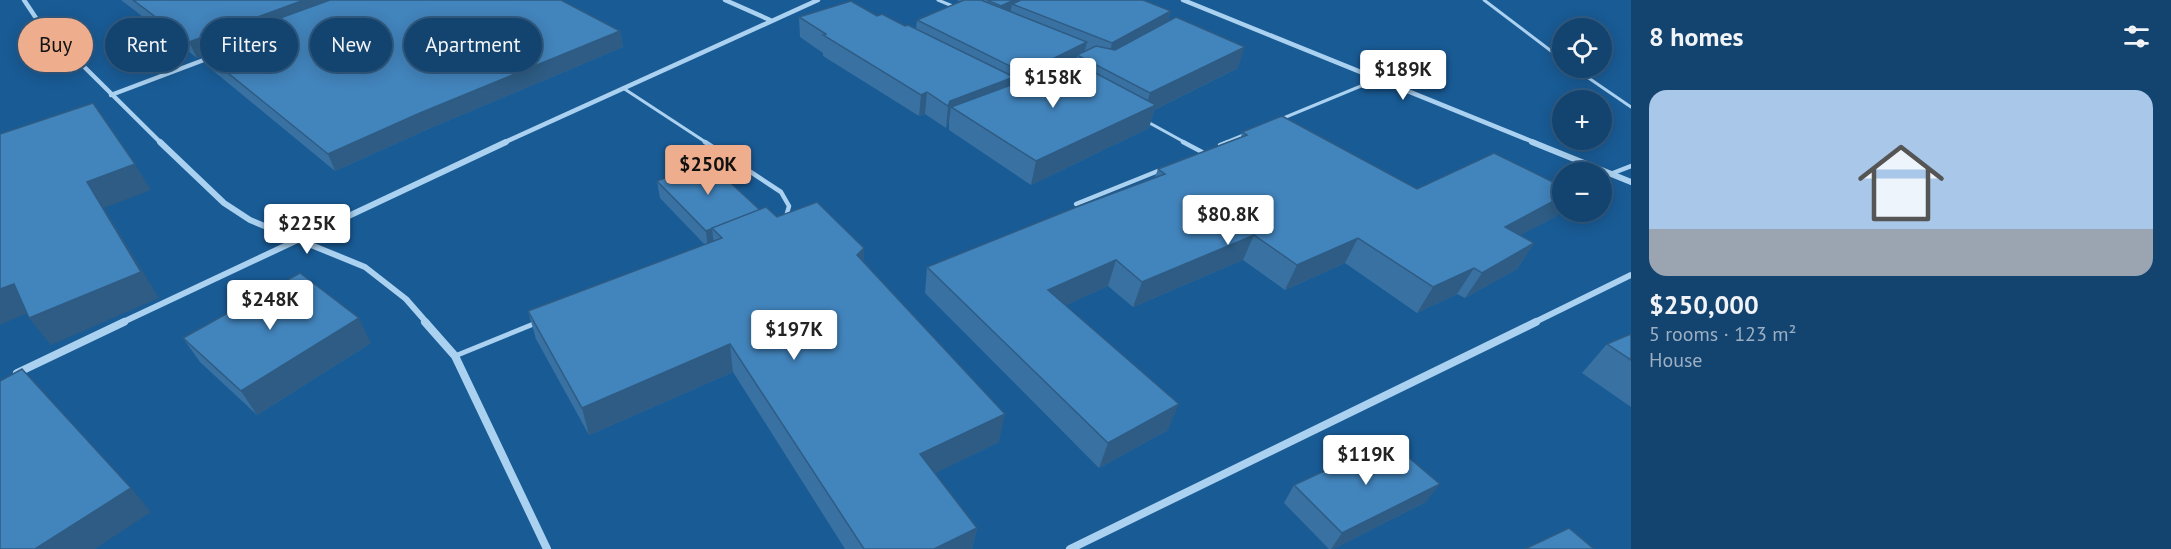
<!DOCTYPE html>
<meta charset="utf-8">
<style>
body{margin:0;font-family:"PT Sans",sans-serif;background:#204e78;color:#f1f3f6;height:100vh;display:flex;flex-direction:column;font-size:22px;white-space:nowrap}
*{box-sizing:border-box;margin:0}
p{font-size:20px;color:#9db0c3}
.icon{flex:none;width:33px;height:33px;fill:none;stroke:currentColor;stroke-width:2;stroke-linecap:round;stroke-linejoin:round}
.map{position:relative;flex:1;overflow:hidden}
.sheet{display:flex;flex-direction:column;background:#134470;width:540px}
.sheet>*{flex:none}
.guide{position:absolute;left:18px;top:18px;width:570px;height:54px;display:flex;gap:12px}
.controls{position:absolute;left:1552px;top:18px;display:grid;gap:12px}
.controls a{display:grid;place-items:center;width:60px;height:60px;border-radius:50%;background:#134470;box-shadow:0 3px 15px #0003,0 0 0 2px #325c83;font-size:30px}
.price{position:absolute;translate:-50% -51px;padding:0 14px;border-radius:6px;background:#fff;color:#222;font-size:20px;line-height:39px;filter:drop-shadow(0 2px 3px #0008)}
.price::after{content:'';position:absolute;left:50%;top:36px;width:18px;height:14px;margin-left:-9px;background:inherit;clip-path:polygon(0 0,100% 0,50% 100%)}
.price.active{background:#eead8d;color:#111}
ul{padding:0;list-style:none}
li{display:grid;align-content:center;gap:12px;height:318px;padding:0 18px}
li span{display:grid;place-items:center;height:186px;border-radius:18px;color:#555}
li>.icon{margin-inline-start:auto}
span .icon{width:108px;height:108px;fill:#fffc;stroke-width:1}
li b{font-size:26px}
h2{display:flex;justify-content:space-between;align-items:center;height:72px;padding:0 18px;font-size:26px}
.pill{padding:0 21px;border-radius:27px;background:#134470;box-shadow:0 3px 15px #0003,0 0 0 2px #325c83;font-size:21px;line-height:54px}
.pill.active{background:#eead8d;color:#111}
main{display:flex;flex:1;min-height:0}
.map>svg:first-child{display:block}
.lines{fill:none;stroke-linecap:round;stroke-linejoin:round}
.lane-far2{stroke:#abd1f0;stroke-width:3}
.lane-far1{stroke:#abd1f0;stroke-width:4.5}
.lane{stroke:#abd1f0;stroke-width:5}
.street-far2{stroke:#abd1f0;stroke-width:4.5}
.street-far1{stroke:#abd1f0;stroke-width:6}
.street{stroke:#abd1f0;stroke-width:8}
.wall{fill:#3972a2}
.shaded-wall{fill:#2e5c84}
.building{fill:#4284bc;stroke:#2e5c84;stroke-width:1.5}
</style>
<main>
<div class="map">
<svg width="1631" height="549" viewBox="0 0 1631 549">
<rect width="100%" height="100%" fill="#195b95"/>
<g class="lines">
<g class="lane-far2">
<polyline points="938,0 955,7"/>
<polyline points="1484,0 1563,60"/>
<polyline points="1574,68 1631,107"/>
<polyline points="623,88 707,143"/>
<polyline points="1281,119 1378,79"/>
<polyline points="1146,121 1186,143"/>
<polyline points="1224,143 1246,134"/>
</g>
<g class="lane-far1">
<polyline points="705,142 781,192 789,206 786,217"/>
<polyline points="1183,142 1202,152"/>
<polyline points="1220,145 1228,142"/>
<polyline points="1613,173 1631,166"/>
<polyline points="1076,204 1163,169"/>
</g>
<polyline class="lane" points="455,356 536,323"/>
<g class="street-far2">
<polyline points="24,0 38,21 161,143"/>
<polyline points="725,0 770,20"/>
<polyline points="1183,0 1536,143"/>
<polyline points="111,95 209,58"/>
<polyline points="503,143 818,0"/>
</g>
<g class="street-far1">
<polyline points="160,142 224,203 250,220 365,267 406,299 427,323"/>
<polyline points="1532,142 1631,182"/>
<polyline points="121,323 506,142"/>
<polyline points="1533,323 1631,275"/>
</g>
<g class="street">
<polyline points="425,322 455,356 547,549"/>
<polyline points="17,373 124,322"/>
<polyline points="1070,549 1536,322"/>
</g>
</g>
<g class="wall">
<polygon points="121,0 561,0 620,31 623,47 426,130 335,171 205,64 201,56 197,58"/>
<polygon points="957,0 1143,0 1171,11 1168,21 1238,68 1154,110 1149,128 1031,185 949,130 949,122 948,122 946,128 925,114 919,116 823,56 823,53 800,37 799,17 877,16 905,26 916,29 917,20 960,2"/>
<polygon points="1242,132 1417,189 1563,187 1563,205 1555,217 1520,235 1534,243 1517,269 1465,298 1457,294 1417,313 1345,263 1285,290 1243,260 1133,307 1108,286 1066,305 1168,430 1099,468 925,293 927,267 1155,177 1158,169 1241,137"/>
<polygon points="657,181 760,210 777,217 864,248 863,262 999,442 935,473 977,528 972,549 845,549 733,372 589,435 536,339 528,311 705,245 660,198"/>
<polygon points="1631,334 1631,407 1582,373 1607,344"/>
<polygon points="183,338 371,343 257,415 200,362"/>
<polygon points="1294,485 1426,502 1333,549 1329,549 1284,503"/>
</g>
<g class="shaded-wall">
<polygon points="304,0 351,0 197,48 201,56 197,58 189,42"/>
<polygon points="1014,0 1039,0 1012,4 1010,16 999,21 1001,6"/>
<polygon points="1171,11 1165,32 1107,64 1112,43"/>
<polygon points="620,31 623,47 426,130 335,171 328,154 420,113"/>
<polygon points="1087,42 1083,58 1077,55 1075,68 1020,95 1024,73"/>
<polygon points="1245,47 1238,68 1154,110 1149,128 1031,185 1036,161 1145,110 1150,93"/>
<polygon points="1014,77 1011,99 951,107 949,122 948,122 946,128 948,106 950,101"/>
<polygon points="927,92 925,114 919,116 921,95"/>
<polygon points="135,164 151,190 104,208 159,298 51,345 29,318 87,182"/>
<polygon points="1563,196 1563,205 1555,217 1488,252 1505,227"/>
<polygon points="712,228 714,246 708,249 706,231"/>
<polygon points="1254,235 1243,260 1133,307 1142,282"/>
<polygon points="1358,238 1345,263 1285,290 1297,265"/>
<polygon points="1534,243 1517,269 1465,298 1482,273"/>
<polygon points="864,248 863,276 857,255"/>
<polygon points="1116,260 1108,286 1042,316 1048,290"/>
<polygon points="1474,268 1457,294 1417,313 1433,287"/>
<polygon points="14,284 35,310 0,325 0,289"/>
<polygon points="359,318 371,343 257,415 241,391"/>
<polygon points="730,344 733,372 589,435 582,408"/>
<polygon points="1179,404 1168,430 1099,468 1108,443"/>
<polygon points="1005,414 999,442 917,482 920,454"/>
<polygon points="1440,484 1426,502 1333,549 1331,549 1342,533"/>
<polygon points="131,488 151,512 95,549 35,549"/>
<polygon points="977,528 972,549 934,549"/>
</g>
<g class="building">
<polygon points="133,0 304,0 189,42"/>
<polygon points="330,0 561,0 620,31 420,113 328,154 197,48"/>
<polygon points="964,0 981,0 1087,42 1024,73 917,20"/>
<polygon points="987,0 1014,0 1001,6"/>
<polygon points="1021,0 1143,0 1171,11 1112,43 1012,4"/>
<polygon points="851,1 877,16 882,14 905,26 908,25 1014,77 950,101 948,106 927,92 921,95 823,35 826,34 799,17"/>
<polygon points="1176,17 1245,47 1150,93 1077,55 1096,46 1115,50"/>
<polygon points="1069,59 1156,105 1036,161 951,107 1025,80"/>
<polygon points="93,103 135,164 87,182 141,272 29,318 14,284 0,289 0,134"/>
<polygon points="1282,116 1417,189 1494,153 1563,187 1563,196 1505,227 1534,243 1482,273 1474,268 1433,287 1358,238 1297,265 1254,235 1142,282 1116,260 1048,290 1179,404 1108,443 927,267 1079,206 1165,174 1158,169 1247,135 1242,132"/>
<polygon points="708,162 760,210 706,231 657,181"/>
<polygon points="817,202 864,248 857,255 1005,414 920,454 977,528 934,549 864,549 730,344 582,408 528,311 722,238 712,228 766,207 777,217"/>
<polygon points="300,273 359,318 241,391 183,338"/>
<polygon points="1631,334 1631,360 1607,344"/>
<polygon points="22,369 131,488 35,549 0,549 0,381"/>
<polygon points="1389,441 1440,484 1342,533 1294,485"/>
<polygon points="1569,528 1594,549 1525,549"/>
</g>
</svg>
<div class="controls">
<a><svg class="icon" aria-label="locate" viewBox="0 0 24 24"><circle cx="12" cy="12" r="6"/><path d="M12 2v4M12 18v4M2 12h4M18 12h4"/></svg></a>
<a>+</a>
<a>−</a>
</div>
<b class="price" style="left:1403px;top:101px">$189K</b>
<b class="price" style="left:1053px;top:109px">$158K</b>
<b class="price active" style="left:708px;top:196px">$250K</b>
<b class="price" style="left:1228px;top:246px">$80.8K</b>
<b class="price" style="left:307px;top:255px">$225K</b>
<b class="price" style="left:270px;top:331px">$248K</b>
<b class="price" style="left:794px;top:361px">$197K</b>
<b class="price" style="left:1366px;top:486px">$119K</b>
<div class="guide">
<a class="pill active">Buy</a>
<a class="pill">Rent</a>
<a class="pill">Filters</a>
<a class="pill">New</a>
<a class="pill">Apartment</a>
</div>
</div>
<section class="sheet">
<h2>8 homes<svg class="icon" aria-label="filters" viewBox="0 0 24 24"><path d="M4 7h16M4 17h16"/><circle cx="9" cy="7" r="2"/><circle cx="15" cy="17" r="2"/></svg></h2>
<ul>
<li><span style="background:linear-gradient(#a9c7e8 75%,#9aa5b1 0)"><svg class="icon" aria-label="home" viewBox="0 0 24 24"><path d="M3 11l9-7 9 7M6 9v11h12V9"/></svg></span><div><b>$250,000</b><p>5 rooms · 123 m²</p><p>House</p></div></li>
</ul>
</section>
</main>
